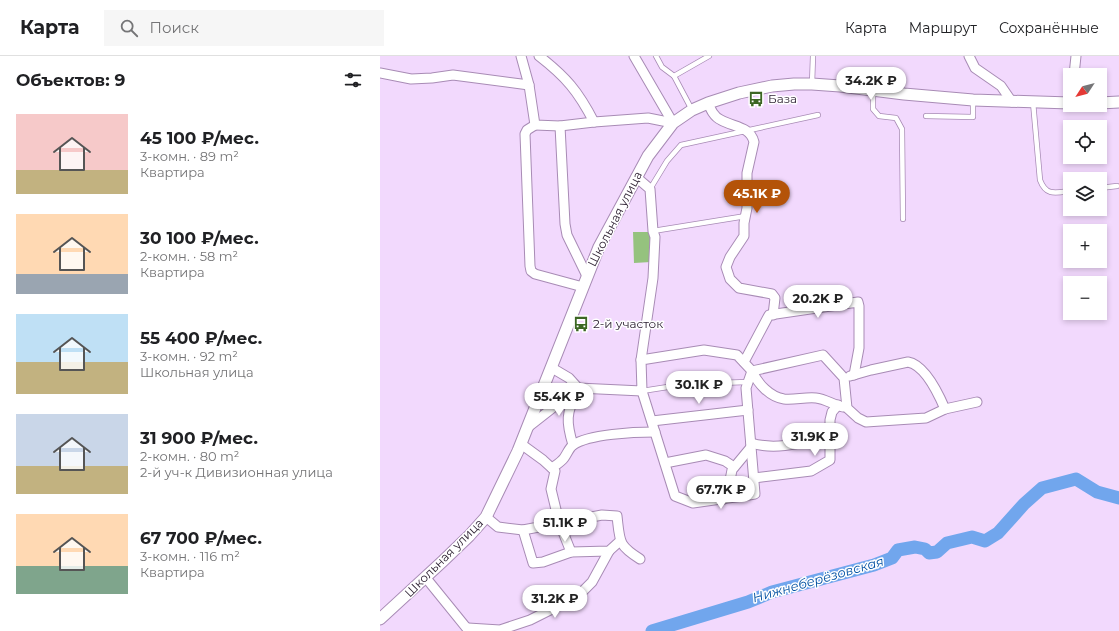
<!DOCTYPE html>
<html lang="ru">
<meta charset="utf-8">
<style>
body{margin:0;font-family:Montserrat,sans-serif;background:#f6f6f6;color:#202124;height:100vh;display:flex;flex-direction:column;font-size:15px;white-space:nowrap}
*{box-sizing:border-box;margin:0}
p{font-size:13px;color:#757577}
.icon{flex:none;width:22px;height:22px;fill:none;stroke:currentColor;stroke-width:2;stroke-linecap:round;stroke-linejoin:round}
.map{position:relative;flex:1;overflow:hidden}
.side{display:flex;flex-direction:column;background:#fff;width:380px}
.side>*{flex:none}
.needle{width:26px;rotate:234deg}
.fabs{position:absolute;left:683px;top:12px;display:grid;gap:8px}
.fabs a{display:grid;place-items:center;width:44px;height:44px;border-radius:0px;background:#fff;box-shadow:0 2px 6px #0003;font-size:20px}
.price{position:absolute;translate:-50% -34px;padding:0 9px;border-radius:14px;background:#fff;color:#222;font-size:13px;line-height:26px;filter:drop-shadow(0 1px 2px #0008)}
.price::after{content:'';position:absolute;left:50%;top:24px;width:12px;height:9px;margin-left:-6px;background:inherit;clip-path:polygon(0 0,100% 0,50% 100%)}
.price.on{background:#b45309;color:#fff}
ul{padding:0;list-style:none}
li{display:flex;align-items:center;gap:12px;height:100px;padding:0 16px}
li span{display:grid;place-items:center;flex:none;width:112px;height:80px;border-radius:0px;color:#555}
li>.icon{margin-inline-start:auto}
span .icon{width:48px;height:48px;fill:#fffc;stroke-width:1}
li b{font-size:17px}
h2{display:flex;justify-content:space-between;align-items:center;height:48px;padding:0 16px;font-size:17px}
header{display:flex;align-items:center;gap:24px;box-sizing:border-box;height:56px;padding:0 20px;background:#fff;border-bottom:1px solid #e0e0e0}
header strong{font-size:19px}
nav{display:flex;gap:22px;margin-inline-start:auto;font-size:14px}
.search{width:280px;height:36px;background:#f6f6f6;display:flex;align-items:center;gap:10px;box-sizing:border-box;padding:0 14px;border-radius:0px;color:#757577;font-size:15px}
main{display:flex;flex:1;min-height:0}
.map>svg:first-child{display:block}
.green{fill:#95c27e}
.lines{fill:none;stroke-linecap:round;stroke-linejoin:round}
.river{stroke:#71a6ed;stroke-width:13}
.service-casing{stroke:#a88bb5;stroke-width:6}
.minor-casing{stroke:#a88bb5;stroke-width:11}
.tertiary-casing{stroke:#a88bb5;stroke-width:13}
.service{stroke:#fff;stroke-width:4.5}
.minor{stroke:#fff;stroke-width:9}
.tertiary{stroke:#fff;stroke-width:11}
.labels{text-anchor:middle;stroke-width:3;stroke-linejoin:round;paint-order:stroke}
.poi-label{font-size:12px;fill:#2f2334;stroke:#fff;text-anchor:start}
.street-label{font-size:12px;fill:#2f2334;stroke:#fff}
.water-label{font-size:13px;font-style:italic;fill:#0050a1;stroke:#fff}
</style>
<header>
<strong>Карта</strong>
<div class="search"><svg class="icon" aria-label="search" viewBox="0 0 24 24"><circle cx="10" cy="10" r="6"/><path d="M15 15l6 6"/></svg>Поиск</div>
<nav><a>Карта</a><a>Маршрут</a><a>Сохранённые</a></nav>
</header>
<main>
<section class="side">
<h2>Объектов: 9<svg class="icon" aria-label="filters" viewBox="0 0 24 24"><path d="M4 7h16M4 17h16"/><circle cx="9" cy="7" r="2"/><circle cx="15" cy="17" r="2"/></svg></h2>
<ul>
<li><span style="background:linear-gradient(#f6c9c9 70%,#c2b280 0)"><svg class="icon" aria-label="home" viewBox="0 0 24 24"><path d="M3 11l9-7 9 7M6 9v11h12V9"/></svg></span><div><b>45 100 ₽/мес.</b><p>3-комн. · 89 m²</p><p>Квартира</p></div></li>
<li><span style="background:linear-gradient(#ffd9b3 75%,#9aa5b1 0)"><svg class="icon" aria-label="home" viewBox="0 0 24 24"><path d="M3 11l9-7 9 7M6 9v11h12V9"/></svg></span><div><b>30 100 ₽/мес.</b><p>2-комн. · 58 m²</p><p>Квартира</p></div></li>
<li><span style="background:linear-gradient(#bfe0f5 60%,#c2b280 0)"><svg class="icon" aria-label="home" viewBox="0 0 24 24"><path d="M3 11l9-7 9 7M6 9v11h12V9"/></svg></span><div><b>55 400 ₽/мес.</b><p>3-комн. · 92 m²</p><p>Школьная улица</p></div></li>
<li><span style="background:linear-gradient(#c9d6e8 65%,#c2b280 0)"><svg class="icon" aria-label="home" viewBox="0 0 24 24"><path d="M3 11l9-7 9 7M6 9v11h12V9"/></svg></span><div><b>31 900 ₽/мес.</b><p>2-комн. · 80 m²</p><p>2-й уч-к Дивизионная улица</p></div></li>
<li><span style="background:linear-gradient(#ffd9b3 65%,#7fa58c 0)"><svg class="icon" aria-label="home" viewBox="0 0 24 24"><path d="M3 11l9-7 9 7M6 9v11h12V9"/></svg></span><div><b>67 700 ₽/мес.</b><p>3-комн. · 116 m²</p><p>Квартира</p></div></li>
</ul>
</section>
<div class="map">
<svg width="739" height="575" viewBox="0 0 739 575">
<rect width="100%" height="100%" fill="#f2d9fd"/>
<polygon class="green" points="253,176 270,176 271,206 254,207"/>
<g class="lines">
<polyline class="river" points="272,575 368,546 392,536 494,509 512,502 518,494 535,491 545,493 549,497 557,496 567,487 592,481 605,485 618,477 644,448 662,432 696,423 717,436 739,442"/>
<defs>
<g id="service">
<polyline points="276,0 282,11 294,20"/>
<polyline points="432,28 433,0"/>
<polyline points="493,34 493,53 499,60 516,62 522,73 523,163"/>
<path d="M653,46L660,124C666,140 675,137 690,135"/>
<polyline points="312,54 294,20 329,0"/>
<polyline points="546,60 593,61 593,44"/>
<polyline points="720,132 737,130"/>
<polyline points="270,133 287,105 301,89 438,59"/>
<polyline points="273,175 366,160"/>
<polyline points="262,335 326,325 338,327 368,326"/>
</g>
<g id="minor">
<polyline points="141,0 149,29 155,69 180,70 214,66 268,62 293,67"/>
<path d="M159,0C186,21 198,35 214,66"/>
<polyline points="254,0 293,67"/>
<polyline points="589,0 595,12 621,30 632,46"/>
<polyline points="0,17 31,23 52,22 73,19 149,29"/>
<polyline points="694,19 696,0"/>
<path d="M328,47C331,54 334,61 341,64C353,71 370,70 374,86L367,117V152L364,167V180L350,201L346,211L350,223L359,232L392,238L395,242L393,259"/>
<polyline points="155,69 147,74 145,78 150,210 151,215 155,218 203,231"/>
<polyline points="180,70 185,168 187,179 207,220"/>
<polyline points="256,121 270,133 273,175 275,181 273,222 261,304"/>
<polyline points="364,306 389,259 478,246 479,250 479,292 474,319"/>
<polyline points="172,312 189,322 198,332"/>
<path d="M372,315C378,328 390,341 404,343C415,344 425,341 436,342C445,343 454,349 463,351"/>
<path d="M470,320L491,314L528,306C545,309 559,339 565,353"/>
<polyline points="198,332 262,335 261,304 324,294 357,299 372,315 443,299 464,322 467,352 478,362 486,366 546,362 565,353 597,346"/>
<polyline points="262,335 295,440 313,447 369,439 375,438 366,332 372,315"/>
<polyline points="272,365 368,354"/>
<polyline points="147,372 198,332"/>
<path d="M371,387C397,395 424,386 450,380"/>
<polyline points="141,388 163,404 175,415 171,433 179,466 191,496"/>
<path d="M193,389C186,366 186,357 197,335"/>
<polyline points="285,407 326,399 345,405 354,411"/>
<path d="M172,412C176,409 181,406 184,402C187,398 189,392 193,389C209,378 255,376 275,376"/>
<polyline points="374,422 431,415 450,404 450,364 452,356 458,349"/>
<polyline points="344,443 349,429 352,414 371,391"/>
<path d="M106,461L118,471L143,474L222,459L237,460C240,486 238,489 260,503"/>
<polyline points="143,474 153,507 163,506 191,496 229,495 240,485"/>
<polyline points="46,522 89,575"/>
<polyline points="88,572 120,574 150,564 198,540 212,526 229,495"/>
</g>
<g id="tertiary">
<polyline points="720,47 739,46"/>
<polyline points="0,563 63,505 89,480 106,461 138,395 219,191 268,100 293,67 312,54 328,47 359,37 392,30 414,28 432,28 460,30 524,38 593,44 690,47"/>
</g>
</defs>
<use href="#service" class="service-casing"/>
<use href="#minor" class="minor-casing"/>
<use href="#tertiary" class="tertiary-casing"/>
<use href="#service" class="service"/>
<use href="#minor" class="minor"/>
<use href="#tertiary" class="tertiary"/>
</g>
<defs>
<symbol id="bus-bare" viewBox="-9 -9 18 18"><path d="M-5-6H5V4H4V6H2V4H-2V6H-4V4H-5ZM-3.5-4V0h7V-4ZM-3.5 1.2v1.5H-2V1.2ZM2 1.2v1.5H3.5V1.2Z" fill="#3c6623" stroke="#fff" stroke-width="2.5" paint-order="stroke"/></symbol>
</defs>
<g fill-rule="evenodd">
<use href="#bus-bare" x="365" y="32" width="22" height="22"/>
<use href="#bus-bare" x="190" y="257" width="22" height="22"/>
</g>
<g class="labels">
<g class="poi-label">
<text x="388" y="47">База</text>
<text x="213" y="272">2-й участок</text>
</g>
<g class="street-label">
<text transform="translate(235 163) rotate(-63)" y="4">Школьная улица</text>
<text transform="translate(64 502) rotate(-45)" y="4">Школьная улица</text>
</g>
<g class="water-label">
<text transform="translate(438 523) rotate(-16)" y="5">Нижнеберёзовская</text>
</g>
</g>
</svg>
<div class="fabs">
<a><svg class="needle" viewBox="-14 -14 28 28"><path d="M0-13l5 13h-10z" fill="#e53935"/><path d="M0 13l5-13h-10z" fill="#757577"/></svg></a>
<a><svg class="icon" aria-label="locate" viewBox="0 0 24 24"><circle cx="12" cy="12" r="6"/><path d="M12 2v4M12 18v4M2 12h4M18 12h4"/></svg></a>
<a><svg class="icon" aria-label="layers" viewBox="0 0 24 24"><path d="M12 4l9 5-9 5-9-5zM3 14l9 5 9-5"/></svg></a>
<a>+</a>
<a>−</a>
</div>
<b class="price" style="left:491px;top:45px">34.2K ₽</b>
<b class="price on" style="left:377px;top:158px">45.1K ₽</b>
<b class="price" style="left:438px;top:263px">20.2K ₽</b>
<b class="price" style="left:319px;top:349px">30.1K ₽</b>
<b class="price" style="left:179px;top:361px">55.4K ₽</b>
<b class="price" style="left:435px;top:401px">31.9K ₽</b>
<b class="price" style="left:341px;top:454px">67.7K ₽</b>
<b class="price" style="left:185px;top:487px">51.1K ₽</b>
<b class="price" style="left:175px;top:563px">31.2K ₽</b>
</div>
</main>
